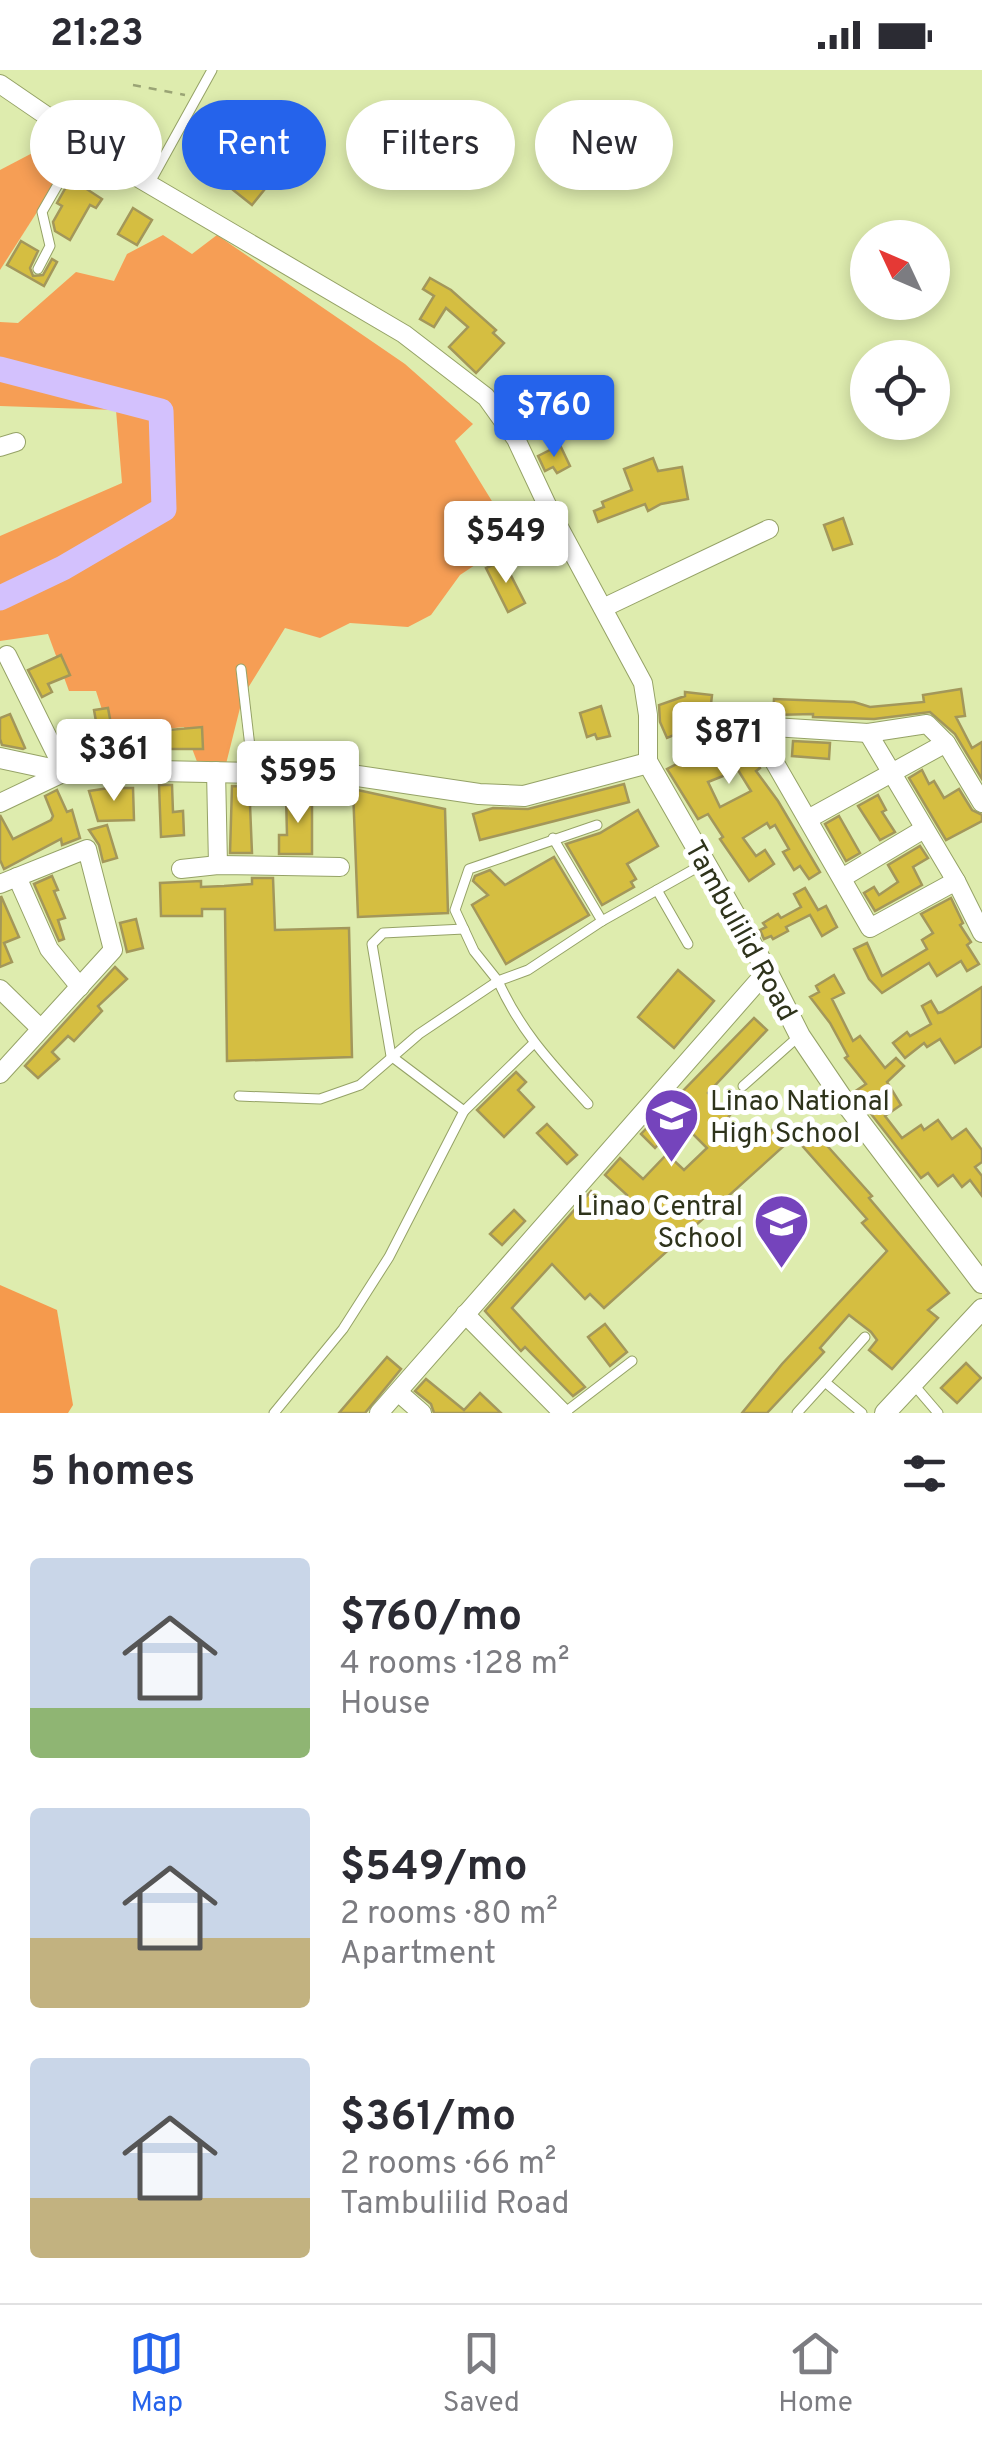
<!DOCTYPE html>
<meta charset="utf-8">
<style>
body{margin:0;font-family:Overpass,sans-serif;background:#f2f2f3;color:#2b2b33;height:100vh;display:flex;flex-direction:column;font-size:38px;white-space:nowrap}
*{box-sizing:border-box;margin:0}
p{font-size:32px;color:#7c7c81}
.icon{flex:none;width:55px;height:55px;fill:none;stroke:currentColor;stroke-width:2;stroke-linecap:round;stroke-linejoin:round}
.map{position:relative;height:1343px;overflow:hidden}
.details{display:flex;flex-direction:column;background:#fff;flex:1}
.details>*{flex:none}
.hud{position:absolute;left:30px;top:30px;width:922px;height:90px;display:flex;gap:20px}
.needle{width:65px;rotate:314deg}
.fabs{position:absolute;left:850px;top:150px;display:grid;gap:20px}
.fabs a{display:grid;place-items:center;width:100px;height:100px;border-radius:50%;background:#fff;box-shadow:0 5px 15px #0003;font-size:50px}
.price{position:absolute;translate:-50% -85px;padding:0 22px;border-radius:10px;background:#fff;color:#222;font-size:32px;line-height:65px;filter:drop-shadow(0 2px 5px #0008)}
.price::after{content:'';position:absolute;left:50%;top:60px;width:30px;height:22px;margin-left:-15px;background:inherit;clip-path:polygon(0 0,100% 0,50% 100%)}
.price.selected{background:#2563eb;color:#fff}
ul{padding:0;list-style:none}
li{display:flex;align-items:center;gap:30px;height:250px;padding:0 30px}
li span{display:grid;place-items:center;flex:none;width:280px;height:200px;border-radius:10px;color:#555}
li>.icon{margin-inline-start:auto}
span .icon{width:120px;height:120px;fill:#fffc;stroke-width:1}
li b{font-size:42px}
h2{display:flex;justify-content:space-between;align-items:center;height:120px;padding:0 30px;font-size:42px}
.chip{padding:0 35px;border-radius:45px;background:#fff;box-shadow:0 5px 15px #0003;font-size:35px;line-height:90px}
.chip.selected{background:#2563eb;color:#fff}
.status{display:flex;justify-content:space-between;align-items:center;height:70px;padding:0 50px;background:#fff;direction:ltr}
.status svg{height:28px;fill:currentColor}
.menu{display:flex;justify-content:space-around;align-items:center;height:140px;border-top:2px solid #e1e1e2;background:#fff;font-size:28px;color:#7c7c81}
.menu a{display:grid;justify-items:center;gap:5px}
.menu .selected{color:#2563eb}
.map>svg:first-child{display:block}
.green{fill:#f69e55}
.forest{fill:#f59a4d}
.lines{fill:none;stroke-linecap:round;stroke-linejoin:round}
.river{stroke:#d3c1fd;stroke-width:25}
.building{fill:#d5be41;stroke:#a3975a;stroke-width:2.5;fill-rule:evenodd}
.service-casing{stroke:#95a266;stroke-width:11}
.minor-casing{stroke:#95a266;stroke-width:20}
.tertiary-casing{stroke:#95a266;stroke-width:22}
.path{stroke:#9aa475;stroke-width:2.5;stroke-dasharray:8 8;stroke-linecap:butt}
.service{stroke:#fff;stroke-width:9}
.minor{stroke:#fff;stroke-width:18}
.tertiary{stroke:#fff;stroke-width:20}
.labels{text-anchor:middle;stroke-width:10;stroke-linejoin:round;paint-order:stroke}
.street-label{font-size:28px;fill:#2e331b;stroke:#fff}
.poi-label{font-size:28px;fill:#2e331b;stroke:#fff;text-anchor:start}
</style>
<div class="status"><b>21:23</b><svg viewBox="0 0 49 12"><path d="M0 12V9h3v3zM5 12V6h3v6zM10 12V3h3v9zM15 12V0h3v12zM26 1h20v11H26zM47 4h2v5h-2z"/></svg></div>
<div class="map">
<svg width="982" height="1343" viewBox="0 0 982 1343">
<rect width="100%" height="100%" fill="#deecae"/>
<g class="green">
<polygon points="42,78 76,81 0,200 0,100"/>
<polygon points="163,165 192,184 217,165 405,294 473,354 455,371 522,480 505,475 460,505 431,545 408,557 350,553 320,568 285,558 243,626 225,698 199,697 184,657 110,665 96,621 69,621 48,564 0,571 0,466 122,413 116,340 0,336 0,252 18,253 76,202 114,211 127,184"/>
</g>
<polygon class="forest" points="0,1215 57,1240 73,1335 68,1343 0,1343"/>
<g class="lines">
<polyline class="river" points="0,299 161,341 164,439 63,498 0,528"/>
</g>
<g class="building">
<polygon points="83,87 99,99 85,118 102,129 96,138 90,135 70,170 55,161 53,152 62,136 57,133"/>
<polygon points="249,98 269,114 252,135 232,119"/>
<polygon points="133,138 152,150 137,175 118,164"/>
<polygon points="21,171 38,181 30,198 33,206 43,205 52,189 57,192 44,216 7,195"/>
<polygon points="430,208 451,220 496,260 493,263 504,273 476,303 449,277 468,257 446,238 434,257 420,249 434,226 423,219"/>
<polygon points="560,375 570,396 557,403 553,397 545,401 538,386"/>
<polygon points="653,388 658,401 682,397 688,429 661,434 648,441 645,434 598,452 594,441 604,437 602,432 632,420 624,399"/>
<polygon points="843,448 852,474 833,480 824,455"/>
<polygon points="503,490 525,533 508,542 486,498"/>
<polygon points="61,585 70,605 48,614 52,622 42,627 28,600"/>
<polygon points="961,619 965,646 956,647 972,678 982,672 982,709 955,664 930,642 874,649 813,647 813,644 773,645 774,629 854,632 870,637 924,632 923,625"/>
<path d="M685,622L712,625L711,634H732L731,646L708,645L724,678L744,664L760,698L756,701L778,731L820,802L809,809L800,796L794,800L783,782L789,779L775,755L770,758L767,753L743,768L756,786L765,780L774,794L749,811L720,769L723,767L708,744L698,749L667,699L706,679L696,656L667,668L660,652L659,635L685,626ZM738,700L751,721L720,737L708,712Z"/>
<polygon points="601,636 610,666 597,669 595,664 587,667 580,643"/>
<polygon points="108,638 113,665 202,657 203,679 140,679 85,687 83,658 97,657 94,640"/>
<polygon points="10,644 25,678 23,679 2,675 0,669 0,648"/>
<polygon points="793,671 830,673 829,689 792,686"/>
<polygon points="922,700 929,714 934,711 944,728 959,719 972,740 982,745 982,751 946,770 909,708"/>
<polygon points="624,714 629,732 480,770 473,744 493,738 528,739"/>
<polygon points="159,715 172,715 173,742 183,741 184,765 161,767"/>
<polygon points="122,716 122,718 133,718 134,750 98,751 89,721"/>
<polygon points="232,716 276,717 277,734 250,735 252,783 230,783"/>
<polygon points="353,719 445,739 448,843 358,847"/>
<polygon points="57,720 67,742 72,740 80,768 62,775 61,769 4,799 0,790 0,745 13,769 51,750 53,746 45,726"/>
<polygon points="312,724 312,784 279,784 279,765 287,765 286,726"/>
<polygon points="878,725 886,740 882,742 895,762 880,770 858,736"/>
<polygon points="638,740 658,776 627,794 636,809 631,812 634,817 602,835 566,774 600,763"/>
<polygon points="839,746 860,783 846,791 825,754"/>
<polygon points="107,755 117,788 103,792 99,775 89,760"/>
<polygon points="920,776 928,788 913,797 922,815 875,841 864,823 874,817 879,825 898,812 888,795"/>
<polygon points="554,787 589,845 506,894 472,835 488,825 473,811 475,806 490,800 505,815"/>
<polygon points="52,806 58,820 54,821 65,848 58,850 64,869 59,871 34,814"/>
<polygon points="252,808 273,808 275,860 349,858 352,987 227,991 225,839 202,839 202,846 161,846 160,813 201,811 201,817 224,816 252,814"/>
<polygon points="805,818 818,840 826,836 837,857 822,866 810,845 786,857 788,861 773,869 771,866 764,869 760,860 766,857 763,853 778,844 781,848 801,837 794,824"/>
<polygon points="1,826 19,867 4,873 12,892 0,897"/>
<polygon points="951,828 963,853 960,855 971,872 967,875 979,894 967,901 961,891 937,906 929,893 882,923 869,909 854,879 867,873 882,906 927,879 922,870 933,863 921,844"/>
<polygon points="136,849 143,878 127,882 120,853"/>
<polygon points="115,897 127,909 98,936 102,941 74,971 68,966 52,982 59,989 38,1008 25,996"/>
<polygon points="678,900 714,931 674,978 638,947"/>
<polygon points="834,905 844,923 832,929 853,971 860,966 885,998 896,988 904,996 887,1012 901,1035 885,1046 902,1068 921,1055 924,1060 938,1050 952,1069 966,1059 982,1080 982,1092 975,1097 982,1106 982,1126 970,1110 962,1117 953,1105 938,1116 928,1103 921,1108 854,1022 866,1014 845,988 848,986 830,953 810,927 819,922 816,916"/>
<polygon points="982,917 982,976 955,993 940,969 927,977 924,973 905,988 893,973 907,962 910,966 931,954 922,936 931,931 938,943 942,942"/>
<polygon points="754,948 767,960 708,1023 730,1045 727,1049 755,1076 773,1059 786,1074 604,1238 590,1224 585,1229 552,1194 512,1238 585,1317 573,1326 525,1277 521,1281 485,1241 591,1121 611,1141 627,1125 605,1105 620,1088 643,1109 667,1084 684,1100 707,1078 680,1051 655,1078 641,1064"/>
<polygon points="516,1002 526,1012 518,1020 534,1037 504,1067 477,1040"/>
<polygon points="805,1051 872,1126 869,1128 949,1223 928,1240 938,1248 892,1299 869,1280 877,1270 871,1262 849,1245 820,1278 824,1282 767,1343 742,1343 782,1294 887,1181 862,1153 867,1149 791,1063"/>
<polygon points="547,1054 577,1085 567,1094 537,1063"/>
<polygon points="514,1140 525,1151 502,1175 490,1164"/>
<polygon points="605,1254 627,1282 610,1296 588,1267"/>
<polygon points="387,1287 401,1299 365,1343 339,1343"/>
<polygon points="966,1293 981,1308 957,1333 941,1318"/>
<polygon points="426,1309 464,1340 480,1323 501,1343 434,1343 431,1334 415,1321"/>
</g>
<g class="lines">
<defs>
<g id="service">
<polyline points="149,114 212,0"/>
<polyline points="38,199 50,176 42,142 83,71"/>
<polyline points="241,599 253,703"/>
<polyline points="597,755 469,799 455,840 474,881 498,911 528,900 602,851 705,793"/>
<polyline points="553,768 602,851"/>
<polyline points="657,820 688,874"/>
<polyline points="743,1016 798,967"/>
<path d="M239,1026L320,1029L360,1015L419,964L498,911C521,962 551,993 588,1034"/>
<polyline points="464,1041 391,986 372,874 383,863 464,859"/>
<polyline points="914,1315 938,1343"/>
<polyline points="274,1343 343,1259 389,1187 464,1041 533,974"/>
<polyline points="564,1343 632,1291"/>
<polyline points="797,1343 825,1312"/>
<polyline points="862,1343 825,1312 865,1267"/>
</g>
<g id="minor">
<polyline points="0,14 130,103 404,264 486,327 516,369 547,435 643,613 648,645 648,693"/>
<polyline points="0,377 16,372"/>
<polyline points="603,538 769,459"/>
<polyline points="868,663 956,811 982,863"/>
<polyline points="216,701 218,795"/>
<polyline points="0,733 65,702 7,585"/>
<polyline points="808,749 946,673"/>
<polyline points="181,799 218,795 340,797"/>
<polyline points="17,807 49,879 80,917"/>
<polyline points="842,808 924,759"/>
<polyline points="956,811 870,858 760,667 773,657 868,663 927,654 946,673 982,733"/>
<polyline points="0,814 87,779 113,880 0,1004"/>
<polyline points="0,919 40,958"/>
<polyline points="465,1244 563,1343"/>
<polyline points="398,1322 422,1343"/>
<polyline points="379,1343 767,901"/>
</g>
<g id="tertiary">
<polyline points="0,688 65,702 109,700 351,705 479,724 524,726 648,693 767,901 800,966 844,1031 982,1213"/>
<polyline points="885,1343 982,1239"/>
</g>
</defs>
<use href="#service" class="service-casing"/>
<use href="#minor" class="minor-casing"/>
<use href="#tertiary" class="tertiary-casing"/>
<polyline class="path" points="133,15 185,25"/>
<use href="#service" class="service"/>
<use href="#minor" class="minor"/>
<use href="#tertiary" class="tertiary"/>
</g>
<defs>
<symbol id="school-pin" viewBox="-11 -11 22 30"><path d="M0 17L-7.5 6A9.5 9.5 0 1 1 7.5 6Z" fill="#7544bc" stroke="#fff"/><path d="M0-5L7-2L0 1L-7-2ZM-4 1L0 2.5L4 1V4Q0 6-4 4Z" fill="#fff"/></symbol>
</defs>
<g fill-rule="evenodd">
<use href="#school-pin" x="640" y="1014" width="63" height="86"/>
<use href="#school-pin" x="750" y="1120" width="63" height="86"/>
</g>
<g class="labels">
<g class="street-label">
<text transform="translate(742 860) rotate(61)" y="10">Tambulilid Road</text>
</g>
<g class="poi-label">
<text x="710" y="1040">Linao National<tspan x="710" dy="32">High School</tspan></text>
<text x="743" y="1145" text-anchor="end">Linao Central<tspan x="743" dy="32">School</tspan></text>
</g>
</g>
</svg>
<div class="fabs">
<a><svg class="needle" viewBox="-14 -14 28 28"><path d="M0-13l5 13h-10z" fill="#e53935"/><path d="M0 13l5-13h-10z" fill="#7c7c81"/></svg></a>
<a><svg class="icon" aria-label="locate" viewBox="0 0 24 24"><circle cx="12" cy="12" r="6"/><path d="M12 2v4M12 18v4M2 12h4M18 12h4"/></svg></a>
</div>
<b class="price selected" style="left:554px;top:390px">$760</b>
<b class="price" style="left:506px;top:516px">$549</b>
<b class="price" style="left:729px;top:717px">$871</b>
<b class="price" style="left:114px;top:734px">$361</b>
<b class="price" style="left:298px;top:756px">$595</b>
<div class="hud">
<a class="chip">Buy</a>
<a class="chip selected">Rent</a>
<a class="chip">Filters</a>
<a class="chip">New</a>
</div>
</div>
<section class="details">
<h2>5 homes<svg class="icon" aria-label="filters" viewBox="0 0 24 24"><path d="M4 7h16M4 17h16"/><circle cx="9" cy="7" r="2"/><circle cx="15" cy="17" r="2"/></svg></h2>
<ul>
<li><span style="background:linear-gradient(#c9d6e8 75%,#8fb573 0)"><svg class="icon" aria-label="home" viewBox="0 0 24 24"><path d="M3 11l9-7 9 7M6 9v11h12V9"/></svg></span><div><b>$760/mo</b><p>4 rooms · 128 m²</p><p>House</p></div></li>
<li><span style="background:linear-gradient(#c9d6e8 65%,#c2b280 0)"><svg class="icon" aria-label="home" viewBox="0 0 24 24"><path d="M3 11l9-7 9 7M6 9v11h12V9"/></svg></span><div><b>$549/mo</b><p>2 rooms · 80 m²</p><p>Apartment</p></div></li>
<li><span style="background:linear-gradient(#c9d6e8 70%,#c2b280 0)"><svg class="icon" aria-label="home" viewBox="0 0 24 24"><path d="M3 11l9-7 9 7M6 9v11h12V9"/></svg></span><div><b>$361/mo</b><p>2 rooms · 66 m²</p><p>Tambulilid Road</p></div></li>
</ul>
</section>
<nav class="menu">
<a class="selected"><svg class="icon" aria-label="map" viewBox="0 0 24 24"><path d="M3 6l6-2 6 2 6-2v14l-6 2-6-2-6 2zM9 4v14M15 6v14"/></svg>Map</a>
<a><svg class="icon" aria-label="saved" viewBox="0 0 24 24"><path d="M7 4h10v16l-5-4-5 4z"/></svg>Saved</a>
<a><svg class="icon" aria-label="home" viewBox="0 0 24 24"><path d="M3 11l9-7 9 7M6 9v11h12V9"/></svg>Home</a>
</nav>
